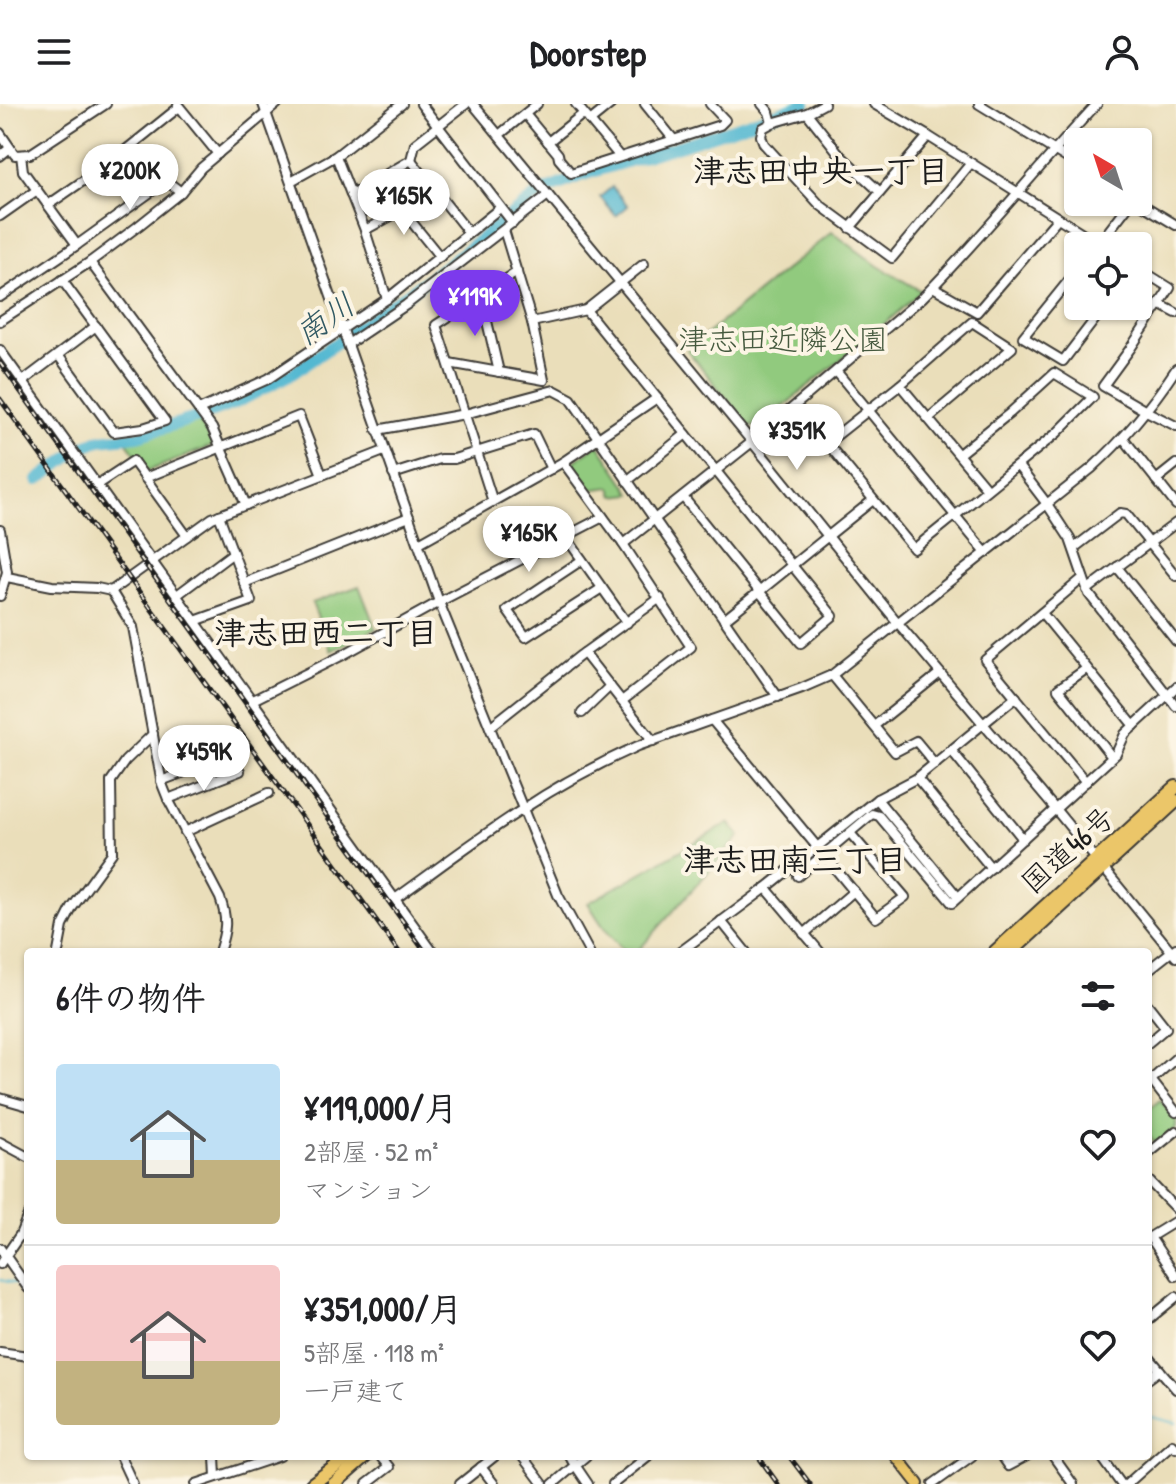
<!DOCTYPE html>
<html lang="ja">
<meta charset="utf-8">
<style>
body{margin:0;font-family:"Patrick Hand","Klee One",sans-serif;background:#f2f2f2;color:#202124;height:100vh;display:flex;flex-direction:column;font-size:30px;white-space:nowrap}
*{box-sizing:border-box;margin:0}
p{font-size:26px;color:#757577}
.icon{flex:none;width:44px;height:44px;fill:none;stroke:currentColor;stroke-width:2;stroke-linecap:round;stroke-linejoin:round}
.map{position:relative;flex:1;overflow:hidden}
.drawer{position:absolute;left:24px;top:844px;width:1128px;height:512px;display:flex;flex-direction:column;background:#fff;border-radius:8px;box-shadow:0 2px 6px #0004}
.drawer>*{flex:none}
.needle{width:52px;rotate:321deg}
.tools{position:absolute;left:1064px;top:24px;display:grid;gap:16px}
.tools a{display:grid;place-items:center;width:88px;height:88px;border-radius:8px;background:#fff;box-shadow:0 2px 6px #0004;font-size:40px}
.price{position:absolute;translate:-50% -68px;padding:0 18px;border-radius:28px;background:#fff;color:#222;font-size:26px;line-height:52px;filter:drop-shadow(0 2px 4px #0008)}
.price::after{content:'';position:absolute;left:50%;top:48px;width:24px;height:18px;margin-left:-12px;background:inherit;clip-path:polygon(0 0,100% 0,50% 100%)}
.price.on{background:#7c3aed;color:#fff}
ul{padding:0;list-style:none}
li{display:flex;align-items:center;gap:24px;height:200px;padding:0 32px}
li+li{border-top:2px solid #e0e0e0}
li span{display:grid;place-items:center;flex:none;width:224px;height:160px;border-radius:8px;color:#555}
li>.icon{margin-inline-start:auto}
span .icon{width:96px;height:96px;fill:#fffc;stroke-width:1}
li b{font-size:34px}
h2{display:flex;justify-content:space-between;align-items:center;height:96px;padding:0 32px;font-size:34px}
header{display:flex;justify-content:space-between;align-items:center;height:104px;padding:0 32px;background:#fff;font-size:36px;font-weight:800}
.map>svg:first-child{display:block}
.green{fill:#91ca7e;stroke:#56734d;stroke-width:2}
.water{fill:#53b8d1;stroke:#386a76;stroke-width:2}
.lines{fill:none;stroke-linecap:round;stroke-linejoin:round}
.stream{stroke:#53b8d1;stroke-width:2}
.river{stroke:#53b8d1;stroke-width:12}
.minor-casing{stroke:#3b3934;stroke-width:12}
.major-casing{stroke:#3b3934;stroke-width:14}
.highway-casing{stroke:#3b3934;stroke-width:16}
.minor{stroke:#fff;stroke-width:8}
.major{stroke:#ebc669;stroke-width:10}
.highway{stroke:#ebc669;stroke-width:12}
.rail-casing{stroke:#1c1c1c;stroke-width:5}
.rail{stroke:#fcf5e5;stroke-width:2;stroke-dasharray:6;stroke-linecap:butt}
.labels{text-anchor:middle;stroke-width:8;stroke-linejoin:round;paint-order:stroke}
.park-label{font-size:30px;fill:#45593e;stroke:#fcf5e5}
.street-label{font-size:30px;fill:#1c1c1c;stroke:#fcf5e5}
.neighbourhood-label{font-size:32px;font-weight:bold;fill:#1c1c1c;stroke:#fcf5e5}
.water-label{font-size:32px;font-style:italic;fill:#325a64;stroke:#fcf5e5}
</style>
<header><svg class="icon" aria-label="menu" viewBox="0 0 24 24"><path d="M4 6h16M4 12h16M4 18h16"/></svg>Doorstep<svg class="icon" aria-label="person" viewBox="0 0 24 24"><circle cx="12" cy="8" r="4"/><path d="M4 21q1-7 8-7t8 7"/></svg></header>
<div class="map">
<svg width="1176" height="1380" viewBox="0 0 1176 1380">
<rect width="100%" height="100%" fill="#fcf5e5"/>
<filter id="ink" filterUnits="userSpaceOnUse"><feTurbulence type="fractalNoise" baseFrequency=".0125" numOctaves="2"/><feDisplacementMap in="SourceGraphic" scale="16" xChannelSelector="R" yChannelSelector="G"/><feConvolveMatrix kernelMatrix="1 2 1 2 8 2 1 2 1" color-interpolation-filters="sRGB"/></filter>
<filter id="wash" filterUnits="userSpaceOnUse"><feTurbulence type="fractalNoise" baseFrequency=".006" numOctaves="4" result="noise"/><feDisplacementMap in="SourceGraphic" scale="32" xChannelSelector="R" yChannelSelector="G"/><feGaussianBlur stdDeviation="1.8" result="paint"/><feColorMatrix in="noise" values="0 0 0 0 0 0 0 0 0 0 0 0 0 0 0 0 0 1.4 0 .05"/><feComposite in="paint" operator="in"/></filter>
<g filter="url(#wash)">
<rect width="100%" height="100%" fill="#eadeba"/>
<g class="green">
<polygon points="832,128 878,162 921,187 895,211 758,323 749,322 687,246"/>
<polygon points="198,316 213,339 212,342 148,367 125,336 145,334"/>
<polygon points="596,341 599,341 632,390 614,392 611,383 589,386 571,360"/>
<polygon points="359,482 376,525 331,547 312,499"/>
<path d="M729,719L740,732L637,848H626C610,834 599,817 588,799Z"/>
<polygon points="1160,996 1176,1014 1176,1024 1156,1040 1148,1032 1148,1006"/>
</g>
<polygon class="water" points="612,83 628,102 616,112 600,93"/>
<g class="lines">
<g class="stream">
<polyline points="0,1176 23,1181"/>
<polyline points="1148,1312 1176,1319"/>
</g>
<polyline class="river" points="38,376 83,343 99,336 137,332 205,311 238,298 293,269 428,175 541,88 589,69 682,41 805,0"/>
</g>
</g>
<g filter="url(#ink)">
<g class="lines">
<defs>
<g id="minor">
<polyline points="263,0 439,498 558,791 589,848"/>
<polyline points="421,0 513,119"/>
<polyline points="473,0 752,338 898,519 1056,706 1176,853"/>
<polyline points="576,0 620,53"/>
<polyline points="645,0 674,36"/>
<polyline points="762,0 769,8 772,19"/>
<polyline points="824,0 807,9 772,19 763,24 761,32 764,40 820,101 892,154 971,59"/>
<polyline points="874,0 928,32 1103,142"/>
<polyline points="979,0 1078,61"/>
<polyline points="178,1 218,50"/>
<polyline points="807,9 841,52 880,88"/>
<polyline points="525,10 558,50 559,55 571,69 720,21 725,16 710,0"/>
<polyline points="590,17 611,0"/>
<polyline points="0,29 15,51 30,50 106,0"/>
<polyline points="499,31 537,0"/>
<polyline points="548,38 583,10"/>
<polyline points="21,51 23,67 77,141"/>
<polyline points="0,52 10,44"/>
<polyline points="411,56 469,129"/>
<polyline points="291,77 336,52 402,0"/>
<polyline points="351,91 411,56 415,40 466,0"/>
<polyline points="1138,98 1176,121"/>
<polyline points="48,101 112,57 178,4"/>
<polyline points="0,112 37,86"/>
<polyline points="850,124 928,32"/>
<polyline points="365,126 402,106 440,153"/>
<polyline points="1098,141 1131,98"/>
<polyline points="90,158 212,324 246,401"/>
<polyline points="1138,164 1170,184 1130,245 1103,282 1146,307 1176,322"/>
<polyline points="1078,165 1023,233 1063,257 1105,202"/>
<polyline points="933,183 977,208 1058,114"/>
<polyline points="481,192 499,268"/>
<polyline points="0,193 77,141 162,80 168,78 181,88"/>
<polyline points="387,195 500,104"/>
<polyline points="1159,200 1176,209"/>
<polyline points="586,206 833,512 801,539 683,393"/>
<polyline points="0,217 90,158 137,123 181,88 201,64 277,0"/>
<polyline points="532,218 586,206 644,160"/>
<polyline points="348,240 406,201 548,91"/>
<polyline points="0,246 433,848"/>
<polyline points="58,251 114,328 143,324 165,317 62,176"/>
<polyline points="449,259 544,276 532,218 504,126"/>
<polyline points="836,267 986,449"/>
<polyline points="23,277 96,222"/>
<polyline points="900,281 987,385"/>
<polyline points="199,306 268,275 387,195 365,126 336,52"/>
<polyline points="929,314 1012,244 972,218 900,281 827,339 914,445 1057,329 1093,293 1054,269 1010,309 959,350"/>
<polyline points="377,326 465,310 554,286 571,295 778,593"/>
<polyline points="1124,335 1176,401"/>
<polyline points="563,358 623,440 691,543 622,597"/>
<polyline points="1018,362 1047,400 1070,435 1089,490 1176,602"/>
<polyline points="393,370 440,355 454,355 534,330 551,365"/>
<polyline points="145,374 299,312 322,371"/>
<polyline points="1156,376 1176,360"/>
<polyline points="627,377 686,330"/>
<polyline points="98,380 133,357 187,432"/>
<polyline points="493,398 436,221 517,168"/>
<polyline points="0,426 7,468 0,492"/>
<polyline points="566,433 627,519"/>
<polyline points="419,439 563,358 657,294"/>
<path d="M623,440L752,338L922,194C983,132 1037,64 1097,0"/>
<polyline points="1074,444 1120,409 1126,410 1176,472"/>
<polyline points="582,456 507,506 526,533 602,484"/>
<polyline points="1117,463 1176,537"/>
<path d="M7,473L52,482L97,484L111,487L133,523L162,680L168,695L220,794C228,816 226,826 219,848"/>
<polyline points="1083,474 985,556 1086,678"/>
<polyline points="244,479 409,413"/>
<polyline points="1087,486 1176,419"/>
<polyline points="111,487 212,414 384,347"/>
<polyline points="177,491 233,449"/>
<polyline points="1042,509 1134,622"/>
<polyline points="724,516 873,396"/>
<polyline points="195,517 251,497 219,411"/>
<polyline points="584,549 653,637"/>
<polyline points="1086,565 1058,585 1112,653"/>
<polyline points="832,571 895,648 916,637 935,660"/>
<polyline points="253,596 341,552 439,498 603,413"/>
<polyline points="582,609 610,582"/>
<polyline points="712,616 876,814 905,793 850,729"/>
<polyline points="874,622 940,569"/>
<polyline points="490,623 581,551 660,494"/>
<polyline points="952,647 1023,735"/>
<polyline points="917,674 991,764"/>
<polyline points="161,677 208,659 214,677 240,667"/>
<polyline points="168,695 214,677"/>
<polyline points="877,695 958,793"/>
<polyline points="185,728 269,689"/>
<polyline points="798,772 872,710 879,712 952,799 1116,650 1125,630 1176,583"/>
<polyline points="766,784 820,848"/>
<path d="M395,795C437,765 479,733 523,705C559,681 598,660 638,642L802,584L832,571L1092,364C1126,333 1151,303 1176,265"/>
<polyline points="721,817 746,848"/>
<polyline points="804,830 854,787"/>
<polyline points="58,848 63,822 72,804 112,749 111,677 125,657 153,630"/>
<polyline points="680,848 766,784 877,695 917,674 1016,593"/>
<polyline points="1148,866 1176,844"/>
<polyline points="1148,901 1166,924 1148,939"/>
<polyline points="1176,954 1151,976 1176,1008"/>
<polyline points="0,994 28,1002"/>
<polyline points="0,1038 28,1053"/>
<polyline points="1148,1050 1176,1027"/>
<polyline points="1148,1076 1176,1105"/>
<polyline points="1176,1117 1150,1133 1176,1172"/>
<polyline points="0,1144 28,1184"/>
<polyline points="0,1160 20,1131 28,1111"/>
<polyline points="1148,1216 1176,1193"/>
<polyline points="0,1248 28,1252"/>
<polyline points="1148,1252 1176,1285"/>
<polyline points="1148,1275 1160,1266"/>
<polyline points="120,1352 133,1380"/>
<polyline points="215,1352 216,1373"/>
<polyline points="522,1352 543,1380"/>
<polyline points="569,1352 588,1380"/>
<polyline points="1001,1352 1008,1362 1027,1352"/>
<polyline points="1053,1352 1073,1380"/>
<polyline points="1101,1352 1121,1380"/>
<polyline points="481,1363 494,1380"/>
<polyline points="196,1380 280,1352"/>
<polyline points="367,1380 389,1363 380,1352"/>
<polyline points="460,1380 495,1352"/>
<polyline points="553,1380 586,1352"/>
<polyline points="613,1380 648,1352"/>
<polyline points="933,1380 972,1352"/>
<polyline points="1127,1380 1172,1340 1176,1344"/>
</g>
<polyline id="major" points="896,1352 918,1380"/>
<g id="highway">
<polyline points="995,848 1176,683"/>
<polyline points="1011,848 1176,697"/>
<polyline points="312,1380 350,1352"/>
<polyline points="334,1380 366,1352"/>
</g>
</defs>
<use href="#minor" class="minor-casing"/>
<use href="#major" class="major-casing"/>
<use href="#highway" class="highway-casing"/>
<use href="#minor" class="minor"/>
<use href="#major" class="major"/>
<use href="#highway" class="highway"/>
<defs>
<g id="rail">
<polyline points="0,259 425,848"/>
<polyline points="0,295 399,848"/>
<polyline points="758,1352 778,1380"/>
<polyline points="789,1352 810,1380"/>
</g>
</defs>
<use href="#rail" class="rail-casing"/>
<use href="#rail" class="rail"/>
</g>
</g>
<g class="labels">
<g class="park-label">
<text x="783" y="246">津志田近隣公園</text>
</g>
<g class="street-label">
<text transform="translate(1068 746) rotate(-42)" y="10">国道46号</text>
</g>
<g class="neighbourhood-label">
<text x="821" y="78">津志田中央一丁目</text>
<text x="326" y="540">津志田西二丁目</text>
<text x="795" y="767">津志田南三丁目</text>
</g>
<g class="water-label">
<text transform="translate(325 215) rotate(-35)" y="11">南川</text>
</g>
</g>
</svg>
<div class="tools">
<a><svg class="needle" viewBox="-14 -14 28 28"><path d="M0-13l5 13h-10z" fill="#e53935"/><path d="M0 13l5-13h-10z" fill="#757577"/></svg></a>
<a><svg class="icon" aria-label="locate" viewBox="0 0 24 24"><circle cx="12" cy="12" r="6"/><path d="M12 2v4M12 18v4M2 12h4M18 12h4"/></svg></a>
</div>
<b class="price" style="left:130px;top:108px">¥200K</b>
<b class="price" style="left:404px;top:133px">¥165K</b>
<b class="price on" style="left:475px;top:234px">¥119K</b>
<b class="price" style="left:797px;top:368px">¥351K</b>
<b class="price" style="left:529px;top:470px">¥165K</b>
<b class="price" style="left:204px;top:689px">¥459K</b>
<section class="drawer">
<h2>6件の物件<svg class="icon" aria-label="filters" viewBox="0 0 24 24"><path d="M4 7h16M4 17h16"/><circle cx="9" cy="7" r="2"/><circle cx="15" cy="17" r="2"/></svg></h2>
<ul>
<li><span style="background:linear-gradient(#bfe0f5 60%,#c2b280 0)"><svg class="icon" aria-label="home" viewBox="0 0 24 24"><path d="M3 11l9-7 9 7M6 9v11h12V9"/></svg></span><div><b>¥119,000/月</b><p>2部屋 · 52 m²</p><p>マンション</p></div><svg class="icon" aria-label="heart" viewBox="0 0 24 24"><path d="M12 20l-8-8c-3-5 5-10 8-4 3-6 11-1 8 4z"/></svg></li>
<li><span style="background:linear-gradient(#f6c9c9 60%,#c2b280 0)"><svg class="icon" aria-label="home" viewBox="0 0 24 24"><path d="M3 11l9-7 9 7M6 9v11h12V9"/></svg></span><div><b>¥351,000/月</b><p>5部屋 · 118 m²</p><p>一戸建て</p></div><svg class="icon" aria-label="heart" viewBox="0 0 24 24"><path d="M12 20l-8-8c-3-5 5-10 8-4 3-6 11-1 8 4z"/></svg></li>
</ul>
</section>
</div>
